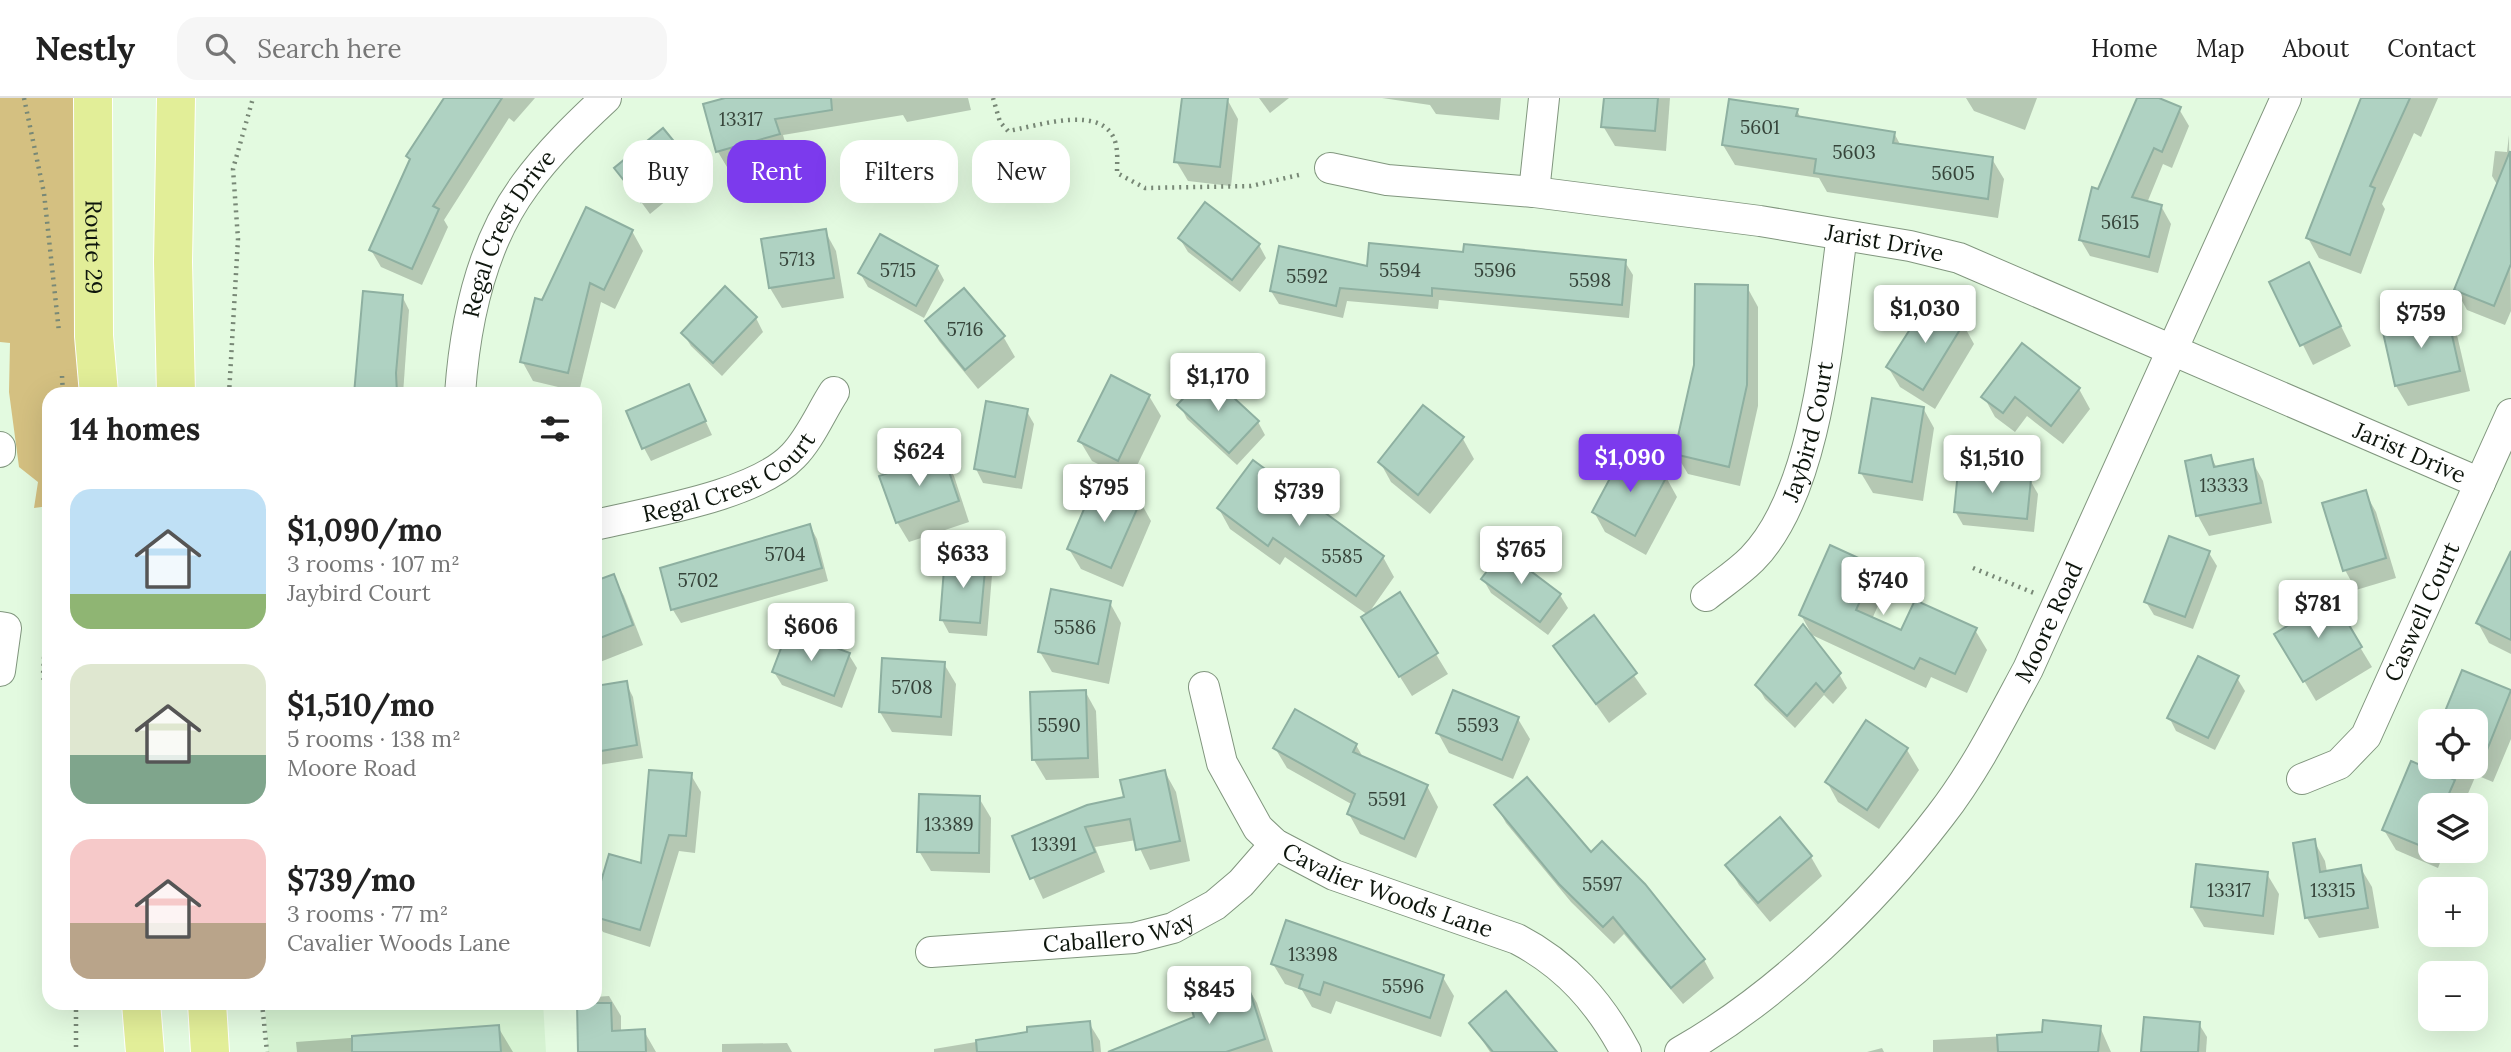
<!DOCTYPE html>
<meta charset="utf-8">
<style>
body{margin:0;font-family:Lora,serif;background:#f6f6f6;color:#222;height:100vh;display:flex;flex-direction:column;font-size:26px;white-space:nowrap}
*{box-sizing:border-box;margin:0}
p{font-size:23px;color:#767676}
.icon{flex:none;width:38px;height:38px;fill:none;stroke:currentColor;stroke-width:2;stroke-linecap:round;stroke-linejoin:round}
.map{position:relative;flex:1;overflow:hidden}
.panel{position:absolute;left:42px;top:289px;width:560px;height:623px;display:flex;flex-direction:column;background:#fff;border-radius:21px;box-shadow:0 7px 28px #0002}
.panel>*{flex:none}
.banner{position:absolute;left:623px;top:42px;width:665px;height:63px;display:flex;gap:14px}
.tools{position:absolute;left:2418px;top:611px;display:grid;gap:14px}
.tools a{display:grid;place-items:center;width:70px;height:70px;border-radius:14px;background:#fff;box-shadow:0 7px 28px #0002;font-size:35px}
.price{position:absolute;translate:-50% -60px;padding:0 16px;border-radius:7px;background:#fff;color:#222;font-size:23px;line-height:46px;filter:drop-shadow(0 2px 4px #0008)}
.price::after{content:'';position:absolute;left:50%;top:42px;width:21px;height:16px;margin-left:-10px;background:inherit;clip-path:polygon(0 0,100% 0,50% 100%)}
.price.on{background:#7c3aed;color:#fff}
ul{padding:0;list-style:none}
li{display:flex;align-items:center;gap:21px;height:175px;padding:0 28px}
li span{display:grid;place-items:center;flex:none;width:196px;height:140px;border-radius:21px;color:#555}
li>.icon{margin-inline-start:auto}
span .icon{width:84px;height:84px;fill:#fffc;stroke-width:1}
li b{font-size:30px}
h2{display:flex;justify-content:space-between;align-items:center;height:84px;padding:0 28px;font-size:30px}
.chip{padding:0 24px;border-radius:21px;background:#fff;box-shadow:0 7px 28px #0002;font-size:24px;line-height:63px}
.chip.on{background:#7c3aed;color:#fff}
header{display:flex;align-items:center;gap:42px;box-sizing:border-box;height:98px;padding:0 35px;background:#fff;border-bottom:2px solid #e0e0e0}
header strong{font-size:33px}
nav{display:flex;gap:38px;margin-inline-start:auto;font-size:24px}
.search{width:490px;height:63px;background:#f6f6f6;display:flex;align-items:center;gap:18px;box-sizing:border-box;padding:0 24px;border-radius:21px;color:#767676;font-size:26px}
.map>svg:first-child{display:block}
.built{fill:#d5f2d1}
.green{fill:#d4c081}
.shadow{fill:#0003}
.building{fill:#afd2c2;stroke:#8eb0a1;stroke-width:2}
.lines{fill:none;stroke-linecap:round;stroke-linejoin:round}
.minor-casing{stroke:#81967e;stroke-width:32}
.major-casing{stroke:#fff;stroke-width:40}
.path{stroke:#788876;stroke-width:4.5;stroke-dasharray:2 5;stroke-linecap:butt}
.minor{stroke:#fff;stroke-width:30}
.major{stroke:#e2ee98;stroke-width:38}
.labels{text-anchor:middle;stroke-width:5;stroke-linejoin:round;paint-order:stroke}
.number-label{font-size:19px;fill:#36443a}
.street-label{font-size:23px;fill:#0d150c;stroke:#fff}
</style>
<header>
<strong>Nestly</strong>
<div class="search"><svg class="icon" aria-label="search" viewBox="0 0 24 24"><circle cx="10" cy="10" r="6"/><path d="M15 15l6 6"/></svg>Search here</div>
<nav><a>Home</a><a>Map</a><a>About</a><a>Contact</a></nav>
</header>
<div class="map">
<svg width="2511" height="954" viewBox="0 0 2511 954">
<rect width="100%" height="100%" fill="#e3fae0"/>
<polygon class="built" points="302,905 543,905 546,954 268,954 265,907"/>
<polygon class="green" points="0,0 106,0 95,296 49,296 49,408 34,410 38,384 19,369 9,294 10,245 0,244"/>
<g class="shadow">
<polygon points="455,0 535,0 514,24 509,20 444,122 448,129 422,187 381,169 371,152"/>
<polygon points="732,0 968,0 971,12 907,24 903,17 783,37 787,52 727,69 718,54 705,7"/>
<polygon points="1183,0 1227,1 1238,21 1231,88 1188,83 1176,63"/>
<polygon points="1259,0 1289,0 1270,15"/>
<polygon points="1382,0 1501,0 1499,22 1436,16 1430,7"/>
<polygon points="1605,0 1670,0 1666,53 1615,48 1603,28"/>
<polygon points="1966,0 2037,0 2025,32 1974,13"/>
<polygon points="2139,0 2155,0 2179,11 2189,28 2172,70 2163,66 2147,105 2161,108 2171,126 2158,175 2090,158 2080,141"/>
<polygon points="2364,0 2438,0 2421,39 2414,35 2382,106 2385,111 2361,176 2319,160 2308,140"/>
<polygon points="1797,12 1801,21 1894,35 1901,48 1992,61 2004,81 1998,120 1827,94 1819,80 1735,67 1723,47"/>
<polygon points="663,32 696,78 650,116 616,70"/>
<polygon points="2509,37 2511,213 2505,227 2467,212 2456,192 2498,88 2492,78 2495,53 2507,54"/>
<polygon points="632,133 643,153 615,211 601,204 579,294 533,283 522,263"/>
<polygon points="825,133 836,153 844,200 782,210 770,190 763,143"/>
<polygon points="1180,141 1259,147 1266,160 1240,194 1188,154"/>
<polygon points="1465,156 1625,164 1633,177 1629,220 1439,202 1438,211 1347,203 1343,220 1279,206 1271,193"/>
<polygon points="937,169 944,182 924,220 868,189 860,175"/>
<polygon points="2272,185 2320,186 2351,248 2313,267"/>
<polygon points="1747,189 1758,209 1758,308 1740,388 1688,376 1676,356"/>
<polygon points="964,192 1004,240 1015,259 978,291 939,243 927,224"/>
<polygon points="402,198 409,212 403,296 356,296"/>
<polygon points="2446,217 2457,237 2470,293 2408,308 2396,288"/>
<polygon points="756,220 763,234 722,278 691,248 683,235"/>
<polygon points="1963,226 1974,246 1935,311 1900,289 1888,269"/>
<polygon points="689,288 712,337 651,363 644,350"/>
<polygon points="2079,291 2090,311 2063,346 2027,318 2015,334 1995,319 1984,299"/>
<polygon points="1149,298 1161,318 1130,382 1092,363 1080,343"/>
<polygon points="1180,307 1258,324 1265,337 1237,367 1187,321"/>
<polygon points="1923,310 1934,330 1923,403 1873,395 1861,375"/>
<polygon points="1026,312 1034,326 1022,391 983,385 976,371"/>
<polygon points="1463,341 1474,361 1430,416 1391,384 1380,364"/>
<polygon points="942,358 954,378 969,424 909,444 897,424"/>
<polygon points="2211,359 2217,370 2252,363 2263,383 2272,425 2209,438 2198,418 2187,364"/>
<polygon points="1666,379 1677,399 1646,457 1605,434 1594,414"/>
<polygon points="2030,382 2038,396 2034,434 1963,427 1955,413"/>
<polygon points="2365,394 2376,414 2396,480 2356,492 2345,472"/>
<polygon points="1140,403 1151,423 1123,489 1081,471 1069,451"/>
<polygon points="1219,411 1383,459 1394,479 1368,516 1400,497 1448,576 1412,598 1375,539 1368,517 1285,459 1280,467 1230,431"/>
<polygon points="810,428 817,441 828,483 681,525 673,512 662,471"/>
<polygon points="2209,455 2217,468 2193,531 2154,517 2146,504"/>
<polygon points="2511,457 2511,556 2489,545 2478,525"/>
<polygon points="984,463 992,477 987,538 949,535 942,522"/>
<polygon points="1875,470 1886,490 1872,521 1902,534 1975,532 1987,552 1967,595 1931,579 1926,590 1812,537 1801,517"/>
<polygon points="613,479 624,498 643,547 595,566 595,485"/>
<polygon points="1483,481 1560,497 1568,510 1548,537 1491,495"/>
<polygon points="2332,503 2372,569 2316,603 2277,537"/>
<polygon points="1110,505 1121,525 1109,586 1052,574 1040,554"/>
<polygon points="1593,520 1647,596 1609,625 1555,549"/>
<polygon points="849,557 857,570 842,610 782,587 774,574"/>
<polygon points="944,566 956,586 952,638 892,634 880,614"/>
<polygon points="2463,574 2511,593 2511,641 2493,684 2476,677 2463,707 2431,707 2431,752 2445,752 2438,770 2396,752 2384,732 2423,671 2431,652 2431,668 2476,668 2476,623 2443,623"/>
<polygon points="1839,576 1847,590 1833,606 1824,597 1795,630 1765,601 1757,587"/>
<polygon points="2237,580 2245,593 2215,652 2176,633 2169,619"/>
<polygon points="626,585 633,599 643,660 599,667 595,660 595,590"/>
<polygon points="1085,593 1096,613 1099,680 1046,682 1034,662"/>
<polygon points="1518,621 1530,641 1513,681 1449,655 1438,635"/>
<polygon points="1867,624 1907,652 1919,672 1879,731 1838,704 1827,684"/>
<polygon points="1356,647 1364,661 1427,688 1438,709 1416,760 1360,736 1349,716 1353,707 1287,670 1275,650"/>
<polygon points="1165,674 1176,694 1190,763 1150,772 1136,742 1095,749 1105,774 1043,801 1014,739 1126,701"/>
<polygon points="691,677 701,694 695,755 679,753 650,849 603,834 595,821 595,810 643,768"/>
<polygon points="979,700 991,720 990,775 931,773 919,753"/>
<polygon points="1496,707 1591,756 1704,862 1714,880 1683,906 1624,836 1614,846 1571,804 1506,725"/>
<polygon points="2314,743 2325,763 2327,774 2360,769 2372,789 2379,830 2319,840 2307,820 2295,747"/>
<polygon points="1811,759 1822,778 1770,824 1739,787 1727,767"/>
<polygon points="2267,776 2279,796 2274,837 2204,829 2192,809"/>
<polygon points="1273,866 1442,878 1454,898 1441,939 1336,903 1331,916 1312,909 1302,892 1285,886"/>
<polygon points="1246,886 1257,905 1273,954 1109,954 1196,920"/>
<polygon points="609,898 621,918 621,934 644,933 656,954 580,954 578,905 595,905 595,899"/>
<polygon points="1089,925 1100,943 1101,954 934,954 934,951"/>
<polygon points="1471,925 1553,954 1490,954"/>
<polygon points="2199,926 2207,939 2206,954 2142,954"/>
<polygon points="498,929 513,954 297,954 296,944"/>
<polygon points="2100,929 2111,954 1933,954 1933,942 2044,936"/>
<polygon points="787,945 792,954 722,954 722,946"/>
<polygon points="1882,950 1884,954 1867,954"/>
</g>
<g class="building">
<polygon points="444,0 502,0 433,108 439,111 412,171 369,152 410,61 406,58"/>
<polygon points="725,0 831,0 832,12 775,21 780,36 716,54 703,6"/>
<polygon points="1182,0 1228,0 1220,69 1174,64"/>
<polygon points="1604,0 1658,0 1655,33 1601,29"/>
<polygon points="2137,0 2159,0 2181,9 2162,54 2154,50 2132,99 2162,107 2149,159 2079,142 2092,89 2098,91"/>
<polygon points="2361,0 2410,0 2370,88 2375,90 2350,157 2306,140"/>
<polygon points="1729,1 1798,11 1796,18 1895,34 1893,45 1993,59 1988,101 1814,75 1816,61 1722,47"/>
<polygon points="663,30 690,63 641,104 614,70"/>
<polygon points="2510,53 2511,166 2494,208 2454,192"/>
<polygon points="1205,104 1260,146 1232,182 1178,140"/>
<polygon points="586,109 633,132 604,192 590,185 568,275 520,264 535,200 542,202"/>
<polygon points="826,131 834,180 769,190 761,141"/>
<polygon points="880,136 938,168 916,208 858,175"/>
<polygon points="1369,145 1463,154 1464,146 1626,162 1622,207 1432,190 1432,198 1340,190 1336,208 1270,193 1279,148 1367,168"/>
<polygon points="2309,164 2341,228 2300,248 2269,184"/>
<polygon points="1695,186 1748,187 1747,287 1729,369 1674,356 1694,267"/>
<polygon points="725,188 757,219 713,265 681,235"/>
<polygon points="964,190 1005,238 965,272 925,223"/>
<polygon points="363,193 403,197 396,275 397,296 354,296"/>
<polygon points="1928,203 1964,225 1923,292 1886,269"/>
<polygon points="2447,215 2460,273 2395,288 2382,230"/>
<polygon points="2022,245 2080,290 2051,328 2015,299 2003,315 1981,299"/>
<polygon points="1207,275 1259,323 1229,355 1177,307"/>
<polygon points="1111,277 1150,297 1118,363 1078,343"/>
<polygon points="689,286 706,323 642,351 626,313"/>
<polygon points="1872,300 1924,309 1912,384 1859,375"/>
<polygon points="986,303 1028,311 1015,379 974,371"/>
<polygon points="1423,307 1464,339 1418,397 1378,364"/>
<polygon points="1624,354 1667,378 1635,438 1592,414"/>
<polygon points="943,356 959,403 896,425 879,378"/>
<polygon points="2211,357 2214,369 2253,361 2261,405 2196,418 2185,363"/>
<polygon points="1253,362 1384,458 1356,498 1273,440 1268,448 1217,410"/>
<polygon points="1958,373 2031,381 2027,421 1954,414"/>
<polygon points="1096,383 1141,402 1111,470 1067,451"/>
<polygon points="2366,392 2386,460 2343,473 2322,405"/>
<polygon points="810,426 822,470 671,512 660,470"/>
<polygon points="2169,438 2210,453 2185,519 2144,504"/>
<polygon points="1830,447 1876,468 1856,512 1901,532 1915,502 1977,530 1955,576 1920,560 1914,571 1799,517"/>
<polygon points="1503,452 1561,496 1540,524 1481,481"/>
<polygon points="2511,453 2511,542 2476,525"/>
<polygon points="945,458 986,462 980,525 940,522"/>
<polygon points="614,476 633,527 595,542 595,483"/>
<polygon points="1051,491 1111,503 1098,566 1038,554"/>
<polygon points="1400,494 1438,555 1399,579 1361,519"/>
<polygon points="2333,500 2362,549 2303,584 2274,536"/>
<polygon points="1594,517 1637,575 1596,606 1553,548"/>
<polygon points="1803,526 1841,575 1824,594 1816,585 1787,618 1755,587"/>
<polygon points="788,532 850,555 834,598 772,574"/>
<polygon points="2198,558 2239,578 2208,640 2167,620"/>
<polygon points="882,560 945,564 941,619 879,614"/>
<polygon points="2462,572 2511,592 2477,677 2476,623 2441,623"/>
<polygon points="627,583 637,647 595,654 595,588"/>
<polygon points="1086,592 1088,660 1032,662 1030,594"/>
<polygon points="1453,592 1519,619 1502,662 1436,635"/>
<polygon points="1295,611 1357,646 1353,654 1428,687 1404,741 1347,716 1355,696 1273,650"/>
<polygon points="1866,622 1908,650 1867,712 1825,684"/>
<polygon points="2411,663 2455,682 2444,707 2431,707 2431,752 2382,732"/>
<polygon points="649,672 692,675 686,738 669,737 640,832 595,819 595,804 609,756 641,765"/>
<polygon points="1165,672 1180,743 1136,752 1130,721 1085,729 1095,754 1030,781 1012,738 1087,707 1124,699 1120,682"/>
<polygon points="1527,679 1591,754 1602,743 1645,786 1705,861 1671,890 1613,819 1603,829 1559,786 1494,707"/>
<polygon points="919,696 980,698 979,755 917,754"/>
<polygon points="1780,719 1812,758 1758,805 1725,767"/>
<polygon points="2315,741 2320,774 2361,767 2368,810 2305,820 2293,745"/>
<polygon points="2196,766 2268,774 2263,818 2191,809"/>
<polygon points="1286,822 1444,877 1430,920 1324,884 1320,897 1299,890 1303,877 1271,866"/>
<polygon points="1247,884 1265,941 1226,954 1108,954 1194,919 1189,903"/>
<polygon points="1506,893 1557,954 1493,954 1469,925"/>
<polygon points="577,905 611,905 612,933 645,931 646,954 578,954"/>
<polygon points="2144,919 2200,924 2198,954 2141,954"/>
<polygon points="2043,922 2101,928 2098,954 1998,954 1997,937 2042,934"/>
<polygon points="1090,923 1093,954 977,954 976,942 1027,934 1027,929"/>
<polygon points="499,927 501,954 352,954 352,938"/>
</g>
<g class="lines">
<defs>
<g id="minor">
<path id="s1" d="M1330,70L1387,82L1534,94L1760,123L1910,148L1959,160L2480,385"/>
<polyline points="1534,94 1544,0"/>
<path id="s2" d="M460,296C465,225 482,145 525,87C549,54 577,27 606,0"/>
<polyline points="0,349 0,354"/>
<path id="s3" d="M595,427C649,414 755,398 793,358C810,341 821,314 834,294"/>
<path id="s4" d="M1706,498C1721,486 1738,475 1752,461C1819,393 1829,229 1842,137"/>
<polyline points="0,529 6,530 0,573"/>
<path id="s5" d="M1204,589L1222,665L1258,730L1275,746L1334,777L1517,841C1567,867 1600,905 1626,954"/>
<path id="s6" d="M2302,681L2339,666L2366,638L2511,316"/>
<path id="s7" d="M931,854L1134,840L1173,830L1215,807L1241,785L1275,746"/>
<path id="s8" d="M1680,954C1777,899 1872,807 1940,718C1975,673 2001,621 2028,571L2286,0"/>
</g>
<g id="major">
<path id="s9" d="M93,0L94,238L99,296"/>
<polyline points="176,296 173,164 176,0"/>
<polyline points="141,905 145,954"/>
<polyline points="207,905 210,954"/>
</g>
</defs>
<use href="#minor" class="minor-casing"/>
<use href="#major" class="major-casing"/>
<g class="path">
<polyline points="24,0 44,95 59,234"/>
<path d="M993,0L1000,24L1008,33C1035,29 1107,3 1116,47C1118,56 1117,66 1117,75L1145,90L1251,88L1303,76"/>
<polyline points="62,278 63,296"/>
<polyline points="229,296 238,141 233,71 253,0"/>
<polyline points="1973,470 2034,495"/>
<polyline points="49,475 43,577 49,616"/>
<polyline points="76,905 76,954"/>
<polyline points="262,905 267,954"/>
</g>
<use href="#minor" class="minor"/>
<use href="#major" class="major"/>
</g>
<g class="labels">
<g class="number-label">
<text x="741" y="28">13317</text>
<text x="1760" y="36">5601</text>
<text x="1854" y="61">5603</text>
<text x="1953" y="82">5605</text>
<text x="2120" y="131">5615</text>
<text x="797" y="168">5713</text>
<text x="898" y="179">5715</text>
<text x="1400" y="179">5594</text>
<text x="1495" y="179">5596</text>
<text x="1307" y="185">5592</text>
<text x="1590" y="189">5598</text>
<text x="965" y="238">5716</text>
<text x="2224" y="394">13333</text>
<text x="785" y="463">5704</text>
<text x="1342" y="465">5585</text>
<text x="698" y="489">5702</text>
<text x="1075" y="536">5586</text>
<text x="912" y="596">5708</text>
<text x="1059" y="634">5590</text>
<text x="1478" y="634">5593</text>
<text x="1387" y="708">5591</text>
<text x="949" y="733">13389</text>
<text x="1054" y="753">13391</text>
<text x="1602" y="793">5597</text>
<text x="2229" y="799">13317</text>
<text x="2333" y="799">13315</text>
<text x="1313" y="863">13398</text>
<text x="1403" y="895">5596</text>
</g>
<g class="street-label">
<text dy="8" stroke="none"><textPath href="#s2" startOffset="170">Regal Crest Drive</textPath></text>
<text dy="8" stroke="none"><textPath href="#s1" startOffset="560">Jarist Drive</textPath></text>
<text dy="8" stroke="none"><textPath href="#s9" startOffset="149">Route 29</textPath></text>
<text dy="8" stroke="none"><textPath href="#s4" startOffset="201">Jaybird Court</textPath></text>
<text dy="8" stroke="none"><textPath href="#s1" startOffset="1127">Jarist Drive</textPath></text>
<text dy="8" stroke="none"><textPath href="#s3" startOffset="144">Regal Crest Court</textPath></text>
<text dy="8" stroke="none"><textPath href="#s6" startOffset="215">Caswell Court</textPath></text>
<text dy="8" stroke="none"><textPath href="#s8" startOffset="576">Moore Road</textPath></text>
<text dy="8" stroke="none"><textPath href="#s5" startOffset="298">Cavalier Woods Lane</textPath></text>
<text dy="8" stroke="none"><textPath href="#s7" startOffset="189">Caballero Way</textPath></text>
</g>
</g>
</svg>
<div class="tools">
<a><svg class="icon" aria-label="locate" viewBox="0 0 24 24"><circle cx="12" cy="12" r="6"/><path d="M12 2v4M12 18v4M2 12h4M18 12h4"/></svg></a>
<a><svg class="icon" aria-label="layers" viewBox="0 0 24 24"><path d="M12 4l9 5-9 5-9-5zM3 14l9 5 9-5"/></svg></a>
<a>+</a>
<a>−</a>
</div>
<b class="price" style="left:1925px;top:247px">$1,030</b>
<b class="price" style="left:2421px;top:252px">$759</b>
<b class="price" style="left:1218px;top:315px">$1,170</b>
<b class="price" style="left:919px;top:390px">$624</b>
<b class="price on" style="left:1630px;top:396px">$1,090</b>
<b class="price" style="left:1992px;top:397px">$1,510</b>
<b class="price" style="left:1104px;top:426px">$795</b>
<b class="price" style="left:1299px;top:430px">$739</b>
<b class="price" style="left:1521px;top:488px">$765</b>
<b class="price" style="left:963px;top:492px">$633</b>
<b class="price" style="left:1883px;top:519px">$740</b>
<b class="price" style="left:2318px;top:542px">$781</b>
<b class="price" style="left:811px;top:565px">$606</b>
<b class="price" style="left:1209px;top:928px">$845</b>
<div class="banner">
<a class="chip">Buy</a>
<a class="chip on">Rent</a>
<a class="chip">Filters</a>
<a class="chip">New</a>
</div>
<section class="panel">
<h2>14 homes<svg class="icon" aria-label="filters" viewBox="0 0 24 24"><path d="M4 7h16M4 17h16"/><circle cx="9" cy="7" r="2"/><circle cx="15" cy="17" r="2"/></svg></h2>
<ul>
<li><span style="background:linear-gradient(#bfe0f5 75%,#8fb573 0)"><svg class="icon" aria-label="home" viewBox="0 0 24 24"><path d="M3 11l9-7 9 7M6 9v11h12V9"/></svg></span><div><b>$1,090/mo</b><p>3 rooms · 107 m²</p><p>Jaybird Court</p></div></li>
<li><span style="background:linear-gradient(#dfe7d0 65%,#7fa58c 0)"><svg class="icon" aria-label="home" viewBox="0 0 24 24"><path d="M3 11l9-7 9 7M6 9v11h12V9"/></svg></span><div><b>$1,510/mo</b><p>5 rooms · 138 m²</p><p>Moore Road</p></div></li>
<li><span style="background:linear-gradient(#f6c9c9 60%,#b9a48a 0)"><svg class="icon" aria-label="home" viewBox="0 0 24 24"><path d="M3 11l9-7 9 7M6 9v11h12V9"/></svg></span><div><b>$739/mo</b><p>3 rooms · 77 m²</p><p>Cavalier Woods Lane</p></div></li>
</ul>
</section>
</div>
